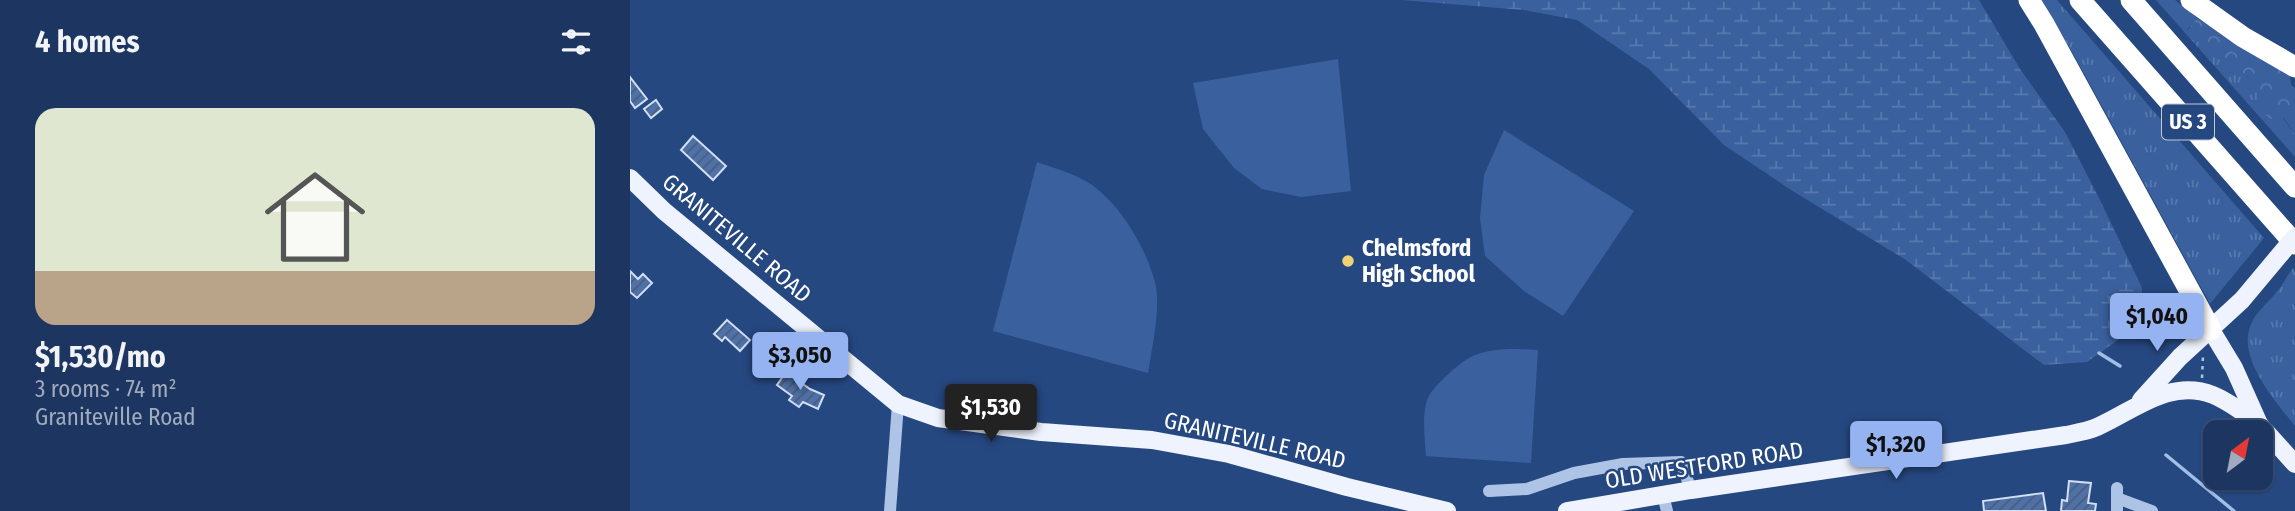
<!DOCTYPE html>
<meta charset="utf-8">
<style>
body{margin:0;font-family:"Fira Sans Condensed",sans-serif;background:#253e67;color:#f1f3f6;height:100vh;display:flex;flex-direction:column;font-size:26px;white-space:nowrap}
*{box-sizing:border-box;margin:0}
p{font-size:23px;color:#a0abbd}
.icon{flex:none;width:38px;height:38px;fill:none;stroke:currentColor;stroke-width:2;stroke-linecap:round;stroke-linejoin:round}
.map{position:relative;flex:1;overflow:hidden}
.panel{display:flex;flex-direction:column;background:#1c3661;width:630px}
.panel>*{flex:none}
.needle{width:46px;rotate:32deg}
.fabs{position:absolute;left:1573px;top:420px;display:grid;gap:14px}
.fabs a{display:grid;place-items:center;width:70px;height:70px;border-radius:14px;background:#1c3661;box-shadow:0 2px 5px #0004,0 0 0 2px #3a5076;font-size:35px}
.price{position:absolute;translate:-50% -60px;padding:0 16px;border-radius:7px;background:#95b2f1;color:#111;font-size:23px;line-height:46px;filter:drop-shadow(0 2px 4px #0008)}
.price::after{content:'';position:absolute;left:50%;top:42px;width:21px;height:16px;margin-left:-10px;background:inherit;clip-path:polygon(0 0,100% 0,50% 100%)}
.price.active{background:#222;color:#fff}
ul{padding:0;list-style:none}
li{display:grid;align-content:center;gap:14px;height:371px;padding:0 35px}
li span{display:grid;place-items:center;height:217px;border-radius:21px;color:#555}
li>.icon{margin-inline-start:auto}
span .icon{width:126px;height:126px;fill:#fffc;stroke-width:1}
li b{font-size:30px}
h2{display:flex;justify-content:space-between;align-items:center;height:84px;padding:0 35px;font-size:30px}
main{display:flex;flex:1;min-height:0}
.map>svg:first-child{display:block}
.grass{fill:url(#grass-tufts)}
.forest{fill:url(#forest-crowns)}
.wetland{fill:url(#wetland-marsh)}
.pitch{fill:#3a619e}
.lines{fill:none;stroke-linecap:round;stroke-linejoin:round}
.stream{stroke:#a1bee7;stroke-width:3.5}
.building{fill:url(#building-hatch);stroke:#d0dff5;stroke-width:2}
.path{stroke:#adc4e6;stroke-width:2.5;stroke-dasharray:3.5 5;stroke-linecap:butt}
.minor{stroke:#adc4e6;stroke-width:12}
.major{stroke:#eef3fd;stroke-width:18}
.highway{stroke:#fff;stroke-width:21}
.major-bridge{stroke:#eef3fd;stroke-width:18}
.poi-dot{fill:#f0d272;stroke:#264881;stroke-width:2.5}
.labels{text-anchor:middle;stroke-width:5;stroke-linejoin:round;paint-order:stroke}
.shield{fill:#264881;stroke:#bec8d9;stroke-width:2}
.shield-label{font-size:21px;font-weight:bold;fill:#fff}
.street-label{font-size:23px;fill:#fff;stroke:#264881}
.poi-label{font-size:23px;font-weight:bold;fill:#fff;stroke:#264881;text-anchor:start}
</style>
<main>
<section class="panel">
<h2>4 homes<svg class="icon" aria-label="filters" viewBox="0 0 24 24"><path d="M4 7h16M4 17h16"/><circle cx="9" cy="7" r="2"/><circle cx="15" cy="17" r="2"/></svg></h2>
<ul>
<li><span style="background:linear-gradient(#dfe7d0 75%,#b9a48a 0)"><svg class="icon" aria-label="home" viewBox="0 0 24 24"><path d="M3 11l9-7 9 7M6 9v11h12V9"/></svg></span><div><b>$1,530/mo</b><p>3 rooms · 74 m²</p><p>Graniteville Road</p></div></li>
</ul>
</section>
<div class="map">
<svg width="1665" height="511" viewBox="0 0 1665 511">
<defs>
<pattern id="grass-tufts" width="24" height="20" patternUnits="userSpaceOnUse" patternTransform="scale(1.75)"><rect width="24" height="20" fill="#3a619e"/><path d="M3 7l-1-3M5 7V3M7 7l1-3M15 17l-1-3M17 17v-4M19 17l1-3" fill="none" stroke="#5879ad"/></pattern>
<pattern id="forest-crowns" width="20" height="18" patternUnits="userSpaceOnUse" patternTransform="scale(1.75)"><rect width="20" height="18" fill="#3a619e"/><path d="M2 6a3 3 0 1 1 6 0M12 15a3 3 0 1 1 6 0" fill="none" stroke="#5879ad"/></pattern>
<pattern id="wetland-marsh" width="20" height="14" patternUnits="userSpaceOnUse" patternTransform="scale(1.75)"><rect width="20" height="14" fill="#3a619e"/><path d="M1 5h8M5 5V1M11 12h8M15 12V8" fill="none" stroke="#5879ad"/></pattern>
<pattern id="building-hatch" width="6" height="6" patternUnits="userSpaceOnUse" patternTransform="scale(1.75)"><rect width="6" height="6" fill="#4e71a9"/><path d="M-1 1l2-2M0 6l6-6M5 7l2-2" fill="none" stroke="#4d5d76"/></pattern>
</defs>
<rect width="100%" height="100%" fill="#264881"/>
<g class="grass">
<polygon points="1411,0 1427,0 1634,238 1580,304 1445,57"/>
<polygon points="1526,0 1545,0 1567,18 1557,30 1631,87 1665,135 1665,157"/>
<path d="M1663,268L1665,271V426C1645,400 1603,355 1623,320C1631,306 1646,296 1654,282C1657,277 1659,273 1663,268Z"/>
</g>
<polygon class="forest" points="1567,18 1660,76 1661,85 1665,88 1665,135 1654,118 1641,119 1627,108 1630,87 1613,73 1587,56 1557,31"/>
<polygon class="wetland" points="772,0 1349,0 1390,69 1435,132 1470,200 1512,288 1512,310 1498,333 1457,362 1414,365 1276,260 1161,190 1094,145 1019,69 947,20 894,10"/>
<g class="pitch">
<polygon points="708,59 721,191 671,197 632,189 604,168 573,129 563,83"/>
<polygon points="874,130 1004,211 933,316 894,291 855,256 850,218 854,175"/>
<path d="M407,162C421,167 438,172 452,179C487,197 518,249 526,287C530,313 522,347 518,373L363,331Z"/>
<path d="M887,349L908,350L901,463L796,456C795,439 791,411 799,396C805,385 828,364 839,358C853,350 872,349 887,349Z"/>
</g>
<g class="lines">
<g class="stream">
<polyline points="1469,353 1490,366"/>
<polyline points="1536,455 1604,511"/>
</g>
</g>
<g class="building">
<polygon points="0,77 17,99 5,108 0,101"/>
<polygon points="26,100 32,109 21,118 14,109"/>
<polygon points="63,136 96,166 83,180 51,150"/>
<polygon points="0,271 8,279 13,274 22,283 7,298 0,292"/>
<polygon points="97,320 120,340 110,351 95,337 92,341 84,334"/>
<polygon points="156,372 180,389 194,395 188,409 173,402 169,407 159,400 162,396 147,385"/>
<polygon points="1439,481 1461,483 1458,503 1466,504 1465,511 1431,511 1432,500 1437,501"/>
<polygon points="1413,493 1416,511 1354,511 1353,501"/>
</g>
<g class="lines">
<polyline class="path" points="1572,378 1573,356"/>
<g class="minor">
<polyline points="859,491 897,489 944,473 993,464 1051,462 1061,490"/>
<polyline points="1033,495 1037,511"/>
<polyline points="1487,498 1522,511"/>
<polyline points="260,511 268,404"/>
<polyline points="1487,511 1487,488"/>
</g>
<g class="major">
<polyline points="0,178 34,211 268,404 308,418 411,432 522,440 599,454 717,487 817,511"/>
<polyline points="1581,330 1604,368 1629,424 1665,464"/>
<polyline points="1511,400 1550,357 1612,300 1658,245"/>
<path d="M937,511L1061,490L1436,435C1446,433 1458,431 1467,427C1505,410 1540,378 1583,395C1600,402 1615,414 1629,424"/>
</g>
<g class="highway">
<polyline points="1399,0 1414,24 1581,330"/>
<polyline points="1450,0 1665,244"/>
<polyline points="1501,0 1665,187"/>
<polyline points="1561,0 1613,37 1665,67"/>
</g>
<polyline class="major-bridge" points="1658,245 1665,237"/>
</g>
<circle class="poi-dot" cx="718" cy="261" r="7"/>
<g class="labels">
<rect class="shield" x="1532" y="104.5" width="52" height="35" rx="5"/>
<g class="shield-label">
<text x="1558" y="129">US 3</text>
</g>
<g class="street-label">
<text transform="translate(107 238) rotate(40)" y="8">GRANITEVILLE ROAD</text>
<text transform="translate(625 440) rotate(13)" y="8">GRANITEVILLE ROAD</text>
<text transform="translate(1074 465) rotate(-9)" y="8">OLD WESTFORD ROAD</text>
</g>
<g class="poi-label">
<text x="732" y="256">Chelmsford<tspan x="732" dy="26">High School</tspan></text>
</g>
</g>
</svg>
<div class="fabs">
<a><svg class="needle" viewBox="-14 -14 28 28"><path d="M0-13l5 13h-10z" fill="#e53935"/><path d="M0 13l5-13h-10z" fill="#a0abbd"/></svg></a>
</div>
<b class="price" style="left:1527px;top:353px">$1,040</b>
<b class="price" style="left:170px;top:392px">$3,050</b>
<b class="price active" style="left:361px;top:444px">$1,530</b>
<b class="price" style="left:1266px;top:481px">$1,320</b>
</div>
</main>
